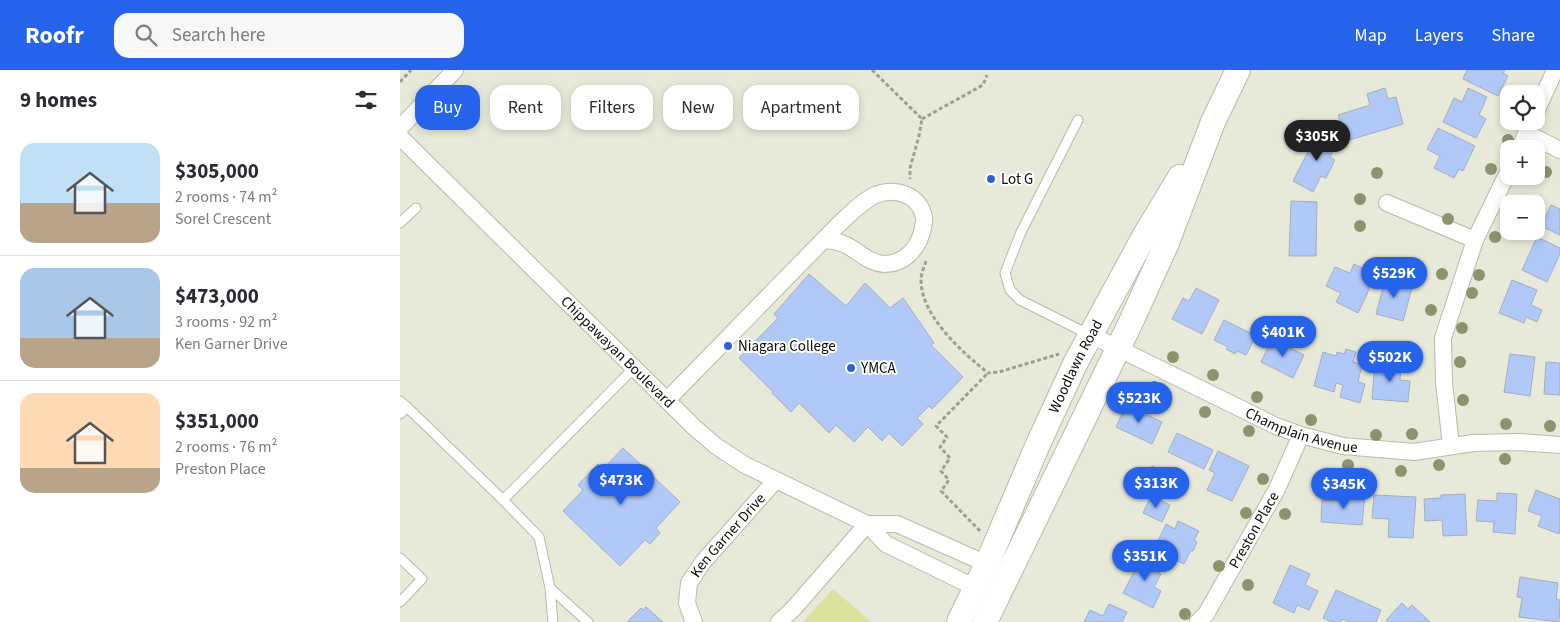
<!DOCTYPE html>
<meta charset="utf-8">
<style>
body{margin:0;font-family:"Source Sans 3",sans-serif;background:#f7f7f7;color:#2b2b33;height:100vh;display:flex;flex-direction:column;font-size:19px;white-space:nowrap}
*{box-sizing:border-box;margin:0}
p{font-size:16px;color:#7c7c81}
.icon{flex:none;width:28px;height:28px;fill:none;stroke:currentColor;stroke-width:2;stroke-linecap:round;stroke-linejoin:round}
.map{position:relative;flex:1;overflow:hidden}
.drawer{display:flex;flex-direction:column;background:#fff;width:400px}
.drawer>*{flex:none}
.banner{position:absolute;left:15px;top:15px;width:475px;height:45px;display:flex;gap:10px}
.buttons{position:absolute;left:1100px;top:15px;display:grid;gap:10px}
.buttons a{display:grid;place-items:center;width:45px;height:45px;border-radius:10px;background:#fff;box-shadow:0 2px 8px #0003;font-size:25px}
.price{position:absolute;translate:-50% -42px;padding:0 11px;border-radius:18px;background:#2563eb;color:#fff;font-size:16px;line-height:32px;filter:drop-shadow(0 1px 2px #0008)}
.price::after{content:'';position:absolute;left:50%;top:30px;width:15px;height:11px;margin-left:-8px;background:inherit;clip-path:polygon(0 0,100% 0,50% 100%)}
.price.active{background:#222;color:#fff}
ul{padding:0;list-style:none}
li{display:flex;align-items:center;gap:15px;height:125px;padding:0 20px}
li+li{border-top:1px solid #e1e1e2}
li span{display:grid;place-items:center;flex:none;width:140px;height:100px;border-radius:15px;color:#555}
li>.icon{margin-inline-start:auto}
span .icon{width:60px;height:60px;fill:#fffc;stroke-width:1}
li b{font-size:21px}
h2{display:flex;justify-content:space-between;align-items:center;height:60px;padding:0 20px;font-size:21px}
.tag{padding:0 18px;border-radius:15px;background:#fff;box-shadow:0 2px 8px #0003;font-size:18px;line-height:45px}
.tag.active{background:#2563eb;color:#fff}
header{display:flex;align-items:center;gap:30px;box-sizing:border-box;height:70px;padding:0 25px;background:#2563eb;color:#fff}
header strong{font-size:24px}
nav{display:flex;gap:28px;margin-inline-start:auto;font-size:18px}
.search{width:350px;height:45px;background:#f7f7f7;display:flex;align-items:center;gap:12px;box-sizing:border-box;padding:0 18px;border-radius:15px;color:#7c7c81;font-size:19px}
main{display:flex;flex:1;min-height:0}
.map>svg:first-child{display:block}
.green{fill:#dce19e}
.building{fill:#b1c9f8;stroke:#a5adbc}
.lines{fill:none;stroke-linecap:round;stroke-linejoin:round}
.lane-casing{stroke:#b9baaa;stroke-width:11}
.street-casing{stroke:#b9baaa;stroke-width:18}
.secondary-casing{stroke:#b9baaa;stroke-width:26}
.path{stroke:#9e9f92;stroke-width:3;stroke-dasharray:4 2.5;stroke-linecap:butt}
.lane{stroke:#fff;stroke-width:9}
.street{stroke:#fff;stroke-width:16}
.secondary{stroke:#fff;stroke-width:24}
.tree{fill:#90926e}
.poi-dot{fill:#305fce;stroke:#fff;stroke-width:2}
.labels{text-anchor:middle;stroke-width:4;stroke-linejoin:round;paint-order:stroke}
.poi-label{font-size:15px;fill:#0d0d08;stroke:#fff;text-anchor:start}
.street-label{font-size:15px;fill:#0d0d08;stroke:#fff}
</style>
<header>
<strong>Roofr</strong>
<div class="search"><svg class="icon" aria-label="search" viewBox="0 0 24 24"><circle cx="10" cy="10" r="6"/><path d="M15 15l6 6"/></svg>Search here</div>
<nav><a>Map</a><a>Layers</a><a>Share</a></nav>
</header>
<main>
<section class="drawer">
<h2>9 homes<svg class="icon" aria-label="filters" viewBox="0 0 24 24"><path d="M4 7h16M4 17h16"/><circle cx="9" cy="7" r="2"/><circle cx="15" cy="17" r="2"/></svg></h2>
<ul>
<li><span style="background:linear-gradient(#bfe0f5 60%,#b9a48a 0)"><svg class="icon" aria-label="home" viewBox="0 0 24 24"><path d="M3 11l9-7 9 7M6 9v11h12V9"/></svg></span><div><b>$305,000</b><p>2 rooms · 74 m²</p><p>Sorel Crescent</p></div></li>
<li><span style="background:linear-gradient(#a9c7e8 70%,#b9a48a 0)"><svg class="icon" aria-label="home" viewBox="0 0 24 24"><path d="M3 11l9-7 9 7M6 9v11h12V9"/></svg></span><div><b>$473,000</b><p>3 rooms · 92 m²</p><p>Ken Garner Drive</p></div></li>
<li><span style="background:linear-gradient(#ffd9b3 75%,#b9a48a 0)"><svg class="icon" aria-label="home" viewBox="0 0 24 24"><path d="M3 11l9-7 9 7M6 9v11h12V9"/></svg></span><div><b>$351,000</b><p>2 rooms · 76 m²</p><p>Preston Place</p></div></li>
</ul>
</section>
<div class="map">
<svg width="1160" height="552" viewBox="0 0 1160 552">
<rect width="100%" height="100%" fill="#e8ead9"/>
<polygon class="green" points="433,519 471,552 403,552"/>
<g class="building">
<polygon points="1067,0 1105,0 1103,3 1108,6 1098,26 1063,9"/>
<polygon points="985,18 988,29 996,27 1003,54 946,71 938,45 970,35 967,24"/>
<polygon points="1068,18 1087,27 1079,45 1086,49 1076,68 1043,52 1054,28 1062,32"/>
<polygon points="1038,58 1075,76 1063,101 1059,99 1054,108 1034,98 1040,86 1027,79"/>
<polygon points="919,60 938,70 930,87 935,90 926,108 921,106 913,122 893,111"/>
<polygon points="891,131 917,132 916,186 889,186"/>
<polygon points="1151,135 1160,139 1160,165 1141,156"/>
<polygon points="1137,167 1160,178 1160,184 1147,212 1122,200"/>
<polygon points="954,194 976,205 958,243 936,232 941,223 926,216 935,197 950,203"/>
<polygon points="409,204 446,236 465,213 490,238 503,228 534,273 531,275 563,307 532,339 529,336 517,348 523,354 502,376 489,363 482,371 468,357 454,372 436,355 429,363 399,333 391,342 372,323 373,322 339,288 378,248 374,244"/>
<polygon points="986,207 1013,214 1003,251 976,244"/>
<polygon points="1112,210 1137,220 1131,235 1142,240 1137,252 1126,247 1124,253 1099,243"/>
<polygon points="796,218 819,230 802,264 772,249 783,228 789,231"/>
<polygon points="824,250 856,266 846,285 837,281 835,284 826,279 828,277 814,270"/>
<polygon points="872,269 904,285 893,308 861,292"/>
<polygon points="946,279 956,282 953,292 962,295 958,312 965,314 960,333 940,327 943,315 936,313 934,322 914,316 923,282 936,286 937,282 944,284"/>
<polygon points="1110,284 1135,287 1130,326 1104,322"/>
<polygon points="975,291 1001,294 1000,310 1010,311 1008,332 972,329"/>
<polygon points="1146,292 1160,293 1160,325 1144,324"/>
<polygon points="726,335 762,352 752,374 716,357"/>
<polygon points="777,363 813,380 804,399 768,382"/>
<polygon points="223,378 280,432 256,458 260,463 250,474 245,470 220,496 163,441 183,420 178,415 198,394 203,399"/>
<polygon points="818,381 849,396 832,431 807,420 815,403 809,400"/>
<polygon points="752,396 770,405 760,425 742,416"/>
<polygon points="1136,420 1160,429 1160,460 1159,464 1138,456 1142,446 1128,441"/>
<polygon points="943,422 965,424 962,455 921,452 922,430 942,431"/>
<polygon points="1097,423 1117,424 1115,464 1093,462 1094,452 1076,451 1078,430 1097,431"/>
<polygon points="1065,424 1067,465 1043,466 1042,450 1025,451 1024,429 1041,428 1041,425"/>
<polygon points="974,425 1016,427 1013,468 988,467 989,449 972,448"/>
<polygon points="751,426 770,435 762,452 743,443"/>
<polygon points="778,451 799,461 794,470 797,472 793,481 791,480 784,494 763,484 767,477 757,473 766,454 775,459"/>
<polygon points="744,483 762,493 757,502 761,504 754,517 761,521 753,538 723,523"/>
<polygon points="890,495 910,504 905,515 918,521 909,540 897,535 894,543 873,533"/>
<polygon points="1120,507 1158,513 1156,529 1160,530 1159,552 1119,547 1122,528 1117,527"/>
<polygon points="936,520 981,540 976,552 949,552 942,549 941,552 932,552 923,548"/>
<polygon points="1002,533 1008,539 1012,535 1030,552 988,552 986,550"/>
<polygon points="709,534 727,542 722,552 684,552 690,540 703,546"/>
<polygon points="246,537 263,552 227,552 241,538 243,540"/>
</g>
<g class="lines">
<defs>
<g id="lane">
<polyline points="678,50 621,162 605,203 610,220 620,230 690,265"/>
<polyline points="0,153 16,138"/>
<polyline points="0,331 7,337 0,344"/>
<polyline points="7,337 103,430 234,298"/>
<polyline points="103,430 139,467 150,518 153,552"/>
<polyline points="0,488 22,509 0,532"/>
<polyline points="150,518 188,552"/>
</g>
<g id="street">
<polyline points="1136,42 1155,0"/>
<polyline points="0,58 55,0"/>
<polyline points="1126,63 1160,80"/>
<path id="s1" d="M0,67L294,357L316,376L345,395L467,454L486,474L576,518"/>
<polyline points="1119,79 1131,53"/>
<polyline points="987,133 1075,170"/>
<path id="s2" d="M691,265L876,356L901,365L943,376L1014,382L1073,373L1119,372L1160,375"/>
<path d="M267,330L439,154C450,144 461,132 475,125C495,117 519,124 524,147C525,151 523,155 523,158C519,178 505,194 484,194C468,193 459,181 446,175C439,171 432,171 424,170"/>
<polyline points="1051,376 1044,312 1043,268 1075,170 1109,100"/>
<polyline points="467,454 497,454 587,494"/>
<path id="s3" d="M294,552L287,533L289,513L303,492L375,411"/>
<polyline points="379,552 394,538 467,454"/>
<path id="s4" d="M798,552L806,544L877,419L901,365"/>
</g>
<g id="secondary">
<path id="s5" d="M559,552L587,494L639,372L676,292L745,165L780,107"/>
<polyline points="585,552 730,254 766,175 813,52 838,0"/>
</g>
</defs>
<use href="#lane" class="lane-casing"/>
<use href="#street" class="street-casing"/>
<use href="#secondary" class="secondary-casing"/>
<g class="path">
<polyline points="472,0 522,49 519,66 510,98 510,109"/>
<polyline points="0,12 11,0"/>
<polyline points="522,49 583,15 587,5"/>
<path d="M526,191C524,197 521,204 521,210C521,246 562,282 588,303L599,302L659,284"/>
<polyline points="580,461 541,421 549,410 541,401 550,388 540,377 547,367 536,356 588,303"/>
</g>
<use href="#lane" class="lane"/>
<use href="#street" class="street"/>
<use href="#secondary" class="secondary"/>
</g>
<g class="tree">
<circle cx="1108" cy="70" r="6"/>
<circle cx="1091" cy="99" r="6"/>
<circle cx="1146" cy="102" r="6"/>
<circle cx="977" cy="103" r="6"/>
<circle cx="960" cy="129" r="6"/>
<circle cx="1048" cy="149" r="6"/>
<circle cx="960" cy="156" r="6"/>
<circle cx="1095" cy="167" r="6"/>
<circle cx="1042" cy="204" r="6"/>
<circle cx="1079" cy="205" r="6"/>
<circle cx="1072" cy="223" r="6"/>
<circle cx="1031" cy="240" r="6"/>
<circle cx="1062" cy="258" r="6"/>
<circle cx="773" cy="287" r="6"/>
<circle cx="1060" cy="292" r="6"/>
<circle cx="813" cy="305" r="6"/>
<circle cx="754" cy="317" r="6"/>
<circle cx="857" cy="327" r="6"/>
<circle cx="1063" cy="330" r="6"/>
<circle cx="805" cy="342" r="6"/>
<circle cx="911" cy="350" r="6"/>
<circle cx="1106" cy="354" r="6"/>
<circle cx="1150" cy="356" r="6"/>
<circle cx="849" cy="361" r="6"/>
<circle cx="1012" cy="364" r="6"/>
<circle cx="976" cy="365" r="6"/>
<circle cx="1105" cy="389" r="6"/>
<circle cx="948" cy="395" r="6"/>
<circle cx="1039" cy="395" r="6"/>
<circle cx="1001" cy="401" r="6"/>
<circle cx="863" cy="409" r="6"/>
<circle cx="846" cy="443" r="6"/>
<circle cx="885" cy="444" r="6"/>
<circle cx="819" cy="496" r="6"/>
<circle cx="848" cy="515" r="6"/>
<circle cx="785" cy="544" r="6"/>
</g>
<g class="poi-dot">
<circle cx="591" cy="109" r="5"/>
<circle cx="328" cy="276" r="5"/>
<circle cx="451" cy="298" r="5"/>
</g>
<g class="labels">
<g class="poi-label">
<text x="601" y="114">Lot G</text>
<text x="338" y="281">Niagara College</text>
<text x="461" y="303">YMCA</text>
</g>
<g class="street-label">
<text dy="5" stroke="none"><textPath href="#s1" startOffset="306">Chippawayan Boulevard</textPath></text>
<text dy="5" stroke="none"><textPath href="#s5" startOffset="281">Woodlawn Road</textPath></text>
<text dy="5" stroke="none"><textPath href="#s2" startOffset="232">Champlain Avenue</textPath></text>
<text dy="5" stroke="none"><textPath href="#s4" startOffset="108">Preston Place</textPath></text>
<text dy="5" stroke="none"><textPath href="#s3" startOffset="102">Ken Garner Drive</textPath></text>
</g>
</g>
</svg>
<div class="buttons">
<a><svg class="icon" aria-label="locate" viewBox="0 0 24 24"><circle cx="12" cy="12" r="6"/><path d="M12 2v4M12 18v4M2 12h4M18 12h4"/></svg></a>
<a>+</a>
<a>−</a>
</div>
<b class="price active" style="left:917px;top:92px">$305K</b>
<b class="price" style="left:994px;top:229px">$529K</b>
<b class="price" style="left:883px;top:288px">$401K</b>
<b class="price" style="left:990px;top:313px">$502K</b>
<b class="price" style="left:739px;top:354px">$523K</b>
<b class="price" style="left:221px;top:436px">$473K</b>
<b class="price" style="left:756px;top:439px">$313K</b>
<b class="price" style="left:944px;top:440px">$345K</b>
<b class="price" style="left:745px;top:512px">$351K</b>
<div class="banner">
<a class="tag active">Buy</a>
<a class="tag">Rent</a>
<a class="tag">Filters</a>
<a class="tag">New</a>
<a class="tag">Apartment</a>
</div>
</div>
</main>
